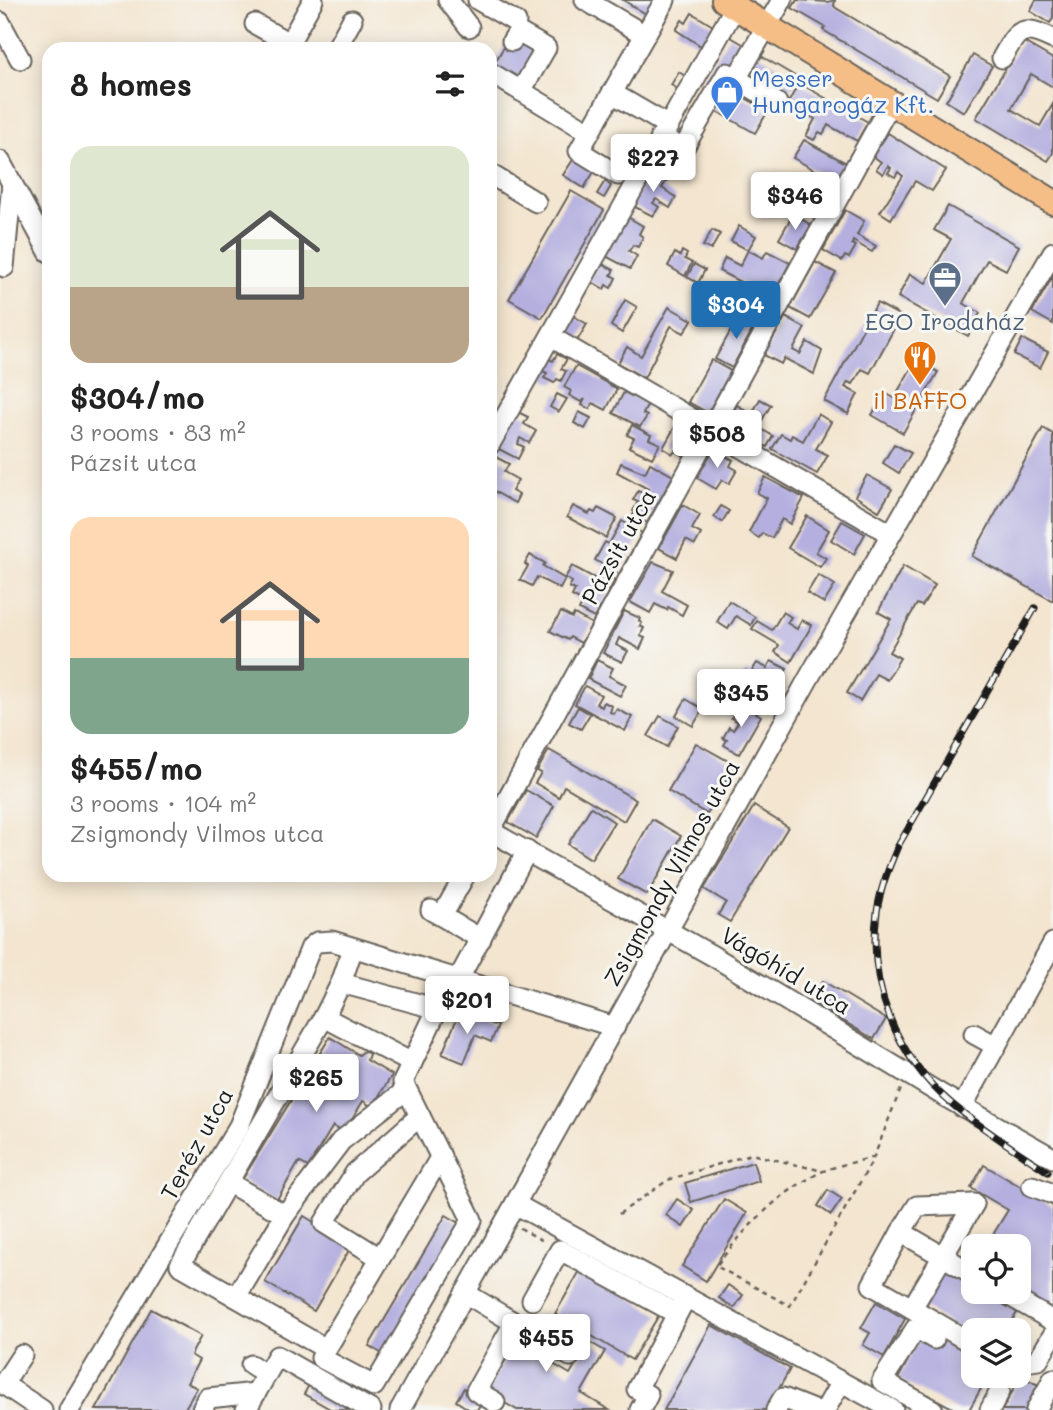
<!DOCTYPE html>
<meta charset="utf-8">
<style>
body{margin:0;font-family:Mali,sans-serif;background:#f2f2f2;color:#222;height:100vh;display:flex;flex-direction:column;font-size:26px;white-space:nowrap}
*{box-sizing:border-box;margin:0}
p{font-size:23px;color:#767676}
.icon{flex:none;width:38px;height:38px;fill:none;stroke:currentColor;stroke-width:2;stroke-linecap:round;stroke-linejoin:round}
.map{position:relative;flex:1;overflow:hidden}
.details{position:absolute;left:42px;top:42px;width:455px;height:840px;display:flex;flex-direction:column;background:#fff;border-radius:21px;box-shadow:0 4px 18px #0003}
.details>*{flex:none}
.buttons{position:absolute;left:961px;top:1234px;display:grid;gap:14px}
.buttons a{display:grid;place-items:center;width:70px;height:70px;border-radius:14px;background:#fff;box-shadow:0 4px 18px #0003;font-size:35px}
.price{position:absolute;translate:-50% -60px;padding:0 16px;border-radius:7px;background:#fff;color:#222;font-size:23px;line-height:46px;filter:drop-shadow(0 2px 4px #0008)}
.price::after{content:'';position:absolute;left:50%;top:42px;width:21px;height:16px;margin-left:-10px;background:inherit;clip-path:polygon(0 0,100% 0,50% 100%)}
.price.on{background:#1f6fb2;color:#fff}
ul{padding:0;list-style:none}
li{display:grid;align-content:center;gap:14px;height:371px;padding:0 28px}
li span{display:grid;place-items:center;height:217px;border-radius:21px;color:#555}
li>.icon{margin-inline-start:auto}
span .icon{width:126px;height:126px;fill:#fffc;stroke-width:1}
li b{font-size:30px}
h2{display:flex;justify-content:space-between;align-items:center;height:84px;padding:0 28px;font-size:30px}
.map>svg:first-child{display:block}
.building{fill:#b4afdf}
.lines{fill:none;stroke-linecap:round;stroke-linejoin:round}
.minor-casing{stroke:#67625b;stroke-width:23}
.major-casing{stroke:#67625b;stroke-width:28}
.path{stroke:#67625b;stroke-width:2.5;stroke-dasharray:5 5;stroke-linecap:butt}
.minor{stroke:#fff;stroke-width:19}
.major{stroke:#f6be87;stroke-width:24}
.rail-casing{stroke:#1c1c1c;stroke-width:7}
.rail{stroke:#f6f6f2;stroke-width:4.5;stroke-dasharray:13;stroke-linecap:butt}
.labels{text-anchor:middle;stroke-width:6;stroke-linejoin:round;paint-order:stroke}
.shop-label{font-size:23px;fill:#366cbe;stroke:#f6f6f2;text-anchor:start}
.service-label{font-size:23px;fill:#4e5e75;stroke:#f6f6f2}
.food-label{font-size:23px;fill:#c56008;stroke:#f6f6f2}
.street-label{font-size:23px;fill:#1c1c1c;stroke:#f6f6f2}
</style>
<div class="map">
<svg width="1053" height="1410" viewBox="0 0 1053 1410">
<rect width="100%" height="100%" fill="#f6f6f2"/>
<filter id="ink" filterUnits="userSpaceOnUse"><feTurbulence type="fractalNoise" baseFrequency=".0143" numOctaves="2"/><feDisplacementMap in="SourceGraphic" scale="14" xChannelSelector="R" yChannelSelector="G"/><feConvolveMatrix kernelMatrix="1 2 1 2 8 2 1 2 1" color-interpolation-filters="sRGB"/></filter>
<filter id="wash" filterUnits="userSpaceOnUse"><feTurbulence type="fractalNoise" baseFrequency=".00686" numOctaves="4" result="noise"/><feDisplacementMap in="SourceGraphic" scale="28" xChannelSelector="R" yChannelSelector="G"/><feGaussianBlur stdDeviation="1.57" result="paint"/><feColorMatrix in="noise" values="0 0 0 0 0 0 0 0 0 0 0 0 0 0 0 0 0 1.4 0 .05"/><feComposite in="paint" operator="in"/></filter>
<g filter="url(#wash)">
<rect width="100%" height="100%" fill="#f3e5cf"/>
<g id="blocks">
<g class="building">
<polygon points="623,0 655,0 646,14"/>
<polygon points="797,0 828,2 835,0 834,6 836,8 950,76 937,98 823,30 825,27 792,8"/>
<polygon points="1036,0 1053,0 1053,18 1050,23 1030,11"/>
<polygon points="692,13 713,26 701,46 676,30 682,20 686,23"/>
<polygon points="729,36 748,47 684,134 675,129"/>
<polygon points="518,39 536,49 519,84 493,66 506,43"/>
<polygon points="1022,41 1053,59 1053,87 1031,74 1011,109 1040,126 1053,104 1053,153 1048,161 976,118"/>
<polygon points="756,53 798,78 791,89 750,64"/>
<polygon points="973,55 992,66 964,112 946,101"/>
<polygon points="679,72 685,76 678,89 671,85"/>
<polygon points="799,83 868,122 857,141 828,125 823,134 819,132 814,140 806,136 815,119 788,103"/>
<polygon points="724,86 768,111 755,133 711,108"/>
<polygon points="888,133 946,170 932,191 915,181 891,219 880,212 903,176 898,172 895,177 888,173 891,168 888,166 883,174 876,169 881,162 873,156"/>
<polygon points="804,140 846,163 823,204 806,194 818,172 793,158"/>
<polygon points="577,154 597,167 584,188 563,175"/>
<polygon points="652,169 668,178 662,188 676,197 670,208 656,199 653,203 659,207 653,216 631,205"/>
<polygon points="605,181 611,186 604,198 597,194"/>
<polygon points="571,191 604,210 542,318 509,299"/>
<polygon points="948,206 1019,246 1006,270 987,260 963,303 980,313 968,336 898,297 910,274 926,283 951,239 934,230"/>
<polygon points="845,210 864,221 857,235 876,246 872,252 853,241 852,244 856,246 849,258 845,256 842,261 823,250"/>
<polygon points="793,214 811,225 797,249 779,239"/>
<polygon points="624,215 643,226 639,234 643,237 638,247 633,245 629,251 637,256 630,269 602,254"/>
<polygon points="739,226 756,236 748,250 731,241"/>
<polygon points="712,230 720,234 711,250 703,246"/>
<polygon points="748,250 763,258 767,251 790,263 766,308 743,295 748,286 719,271 725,258 740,266"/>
<polygon points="682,251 687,254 685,259 692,263 685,276 668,266 675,253 680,256"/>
<polygon points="598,262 614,270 611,275 616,278 611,288 606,285 604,289 589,280"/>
<polygon points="815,262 836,273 810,319 790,308"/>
<polygon points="694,264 705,270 698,283 687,277"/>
<polygon points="1053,276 1053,324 1032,312"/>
<polygon points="625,300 637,307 622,333 611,326"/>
<polygon points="877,303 901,316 870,373 862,369 853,384 848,382 845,387 858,394 848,414 824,401"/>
<polygon points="669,307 692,320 684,333 671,326 644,378 618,363 627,347 641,356"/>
<polygon points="570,314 587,324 577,341 560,331"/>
<polygon points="740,314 756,323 732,368 715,359"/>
<polygon points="785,317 805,328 793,350 800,354 807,342 822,351 814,374 784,358 781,364 764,355"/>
<polygon points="1022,339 1048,352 1040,368 1014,355"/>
<polygon points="557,354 567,359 561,369 566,371 561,381 557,379 554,383 544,378 547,373 539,369 545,357 553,361"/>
<polygon points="711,360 731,371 708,413 688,402"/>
<polygon points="916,360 938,372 903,433 872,415 885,393 894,398"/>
<polygon points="576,366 617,389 606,410 593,403 589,409 582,405 585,399 581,402 569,395 571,391 564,387"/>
<polygon points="624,392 648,404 643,414 647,416 640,427 613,413"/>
<polygon points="557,394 567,399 559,412 550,407"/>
<polygon points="760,399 771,405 758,427 773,436 767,447 726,425 737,405 752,414"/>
<polygon points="514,410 528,417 524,424 536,431 529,443 520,438 518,444 524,447 518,459 495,447"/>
<polygon points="579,412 591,418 585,429 574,423"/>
<polygon points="818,414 831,422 816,449 828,455 817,474 772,449 781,434 790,439 792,435 803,441"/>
<polygon points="677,423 696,434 684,456 675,451 673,454 663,448"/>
<polygon points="632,425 651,435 649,439 660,444 652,458 629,447 634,438 627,435"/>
<polygon points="1043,428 1053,434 1053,601 972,556"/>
<polygon points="894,444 911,453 899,473 883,463"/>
<polygon points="713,449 733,460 730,466 737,470 729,484 722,480 716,489 697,478"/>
<polygon points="490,454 509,464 504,472 518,480 512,491 519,495 515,503 490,489"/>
<polygon points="621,463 645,473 650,463 673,476 647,523 633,515 635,512 633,511 638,502 633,500 638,491 645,494 648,489 617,472"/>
<polygon points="867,475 892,489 879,511 855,496"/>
<polygon points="765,477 804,498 790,524 782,519 772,538 762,533 759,538 749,532 767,498 757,493"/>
<polygon points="683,505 700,515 692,529 701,534 695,545 686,540 677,558 659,548"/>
<polygon points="573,506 589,514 591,511 595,513 598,508 617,518 606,538 567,517"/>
<polygon points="721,506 729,511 722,522 714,517"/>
<polygon points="807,516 829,530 816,552 826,558 820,567 788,548"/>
<polygon points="622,521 642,533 619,574 595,560 605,542 609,544"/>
<polygon points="842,521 865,534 854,554 831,540"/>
<polygon points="530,555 545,563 543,566 565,579 560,589 537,577 532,586 520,580 528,566 525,564"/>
<polygon points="653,562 673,570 662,591 687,605 682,615 668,607 667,610 655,604 650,613 630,602"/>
<polygon points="572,566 596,579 600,571 615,580 594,618 579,610 583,602 572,596 575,590 569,587 572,582 565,578"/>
<polygon points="903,566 935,585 922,606 917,604 889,652 900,658 887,680 876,674 860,701 847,693 891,619 878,612"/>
<polygon points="818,575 835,585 824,603 807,593"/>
<polygon points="729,601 755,617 751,625 736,616 728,629 717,622"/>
<polygon points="624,611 640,618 639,621 642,623 640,626 644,628 640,636 645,638 640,649 619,638 616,645 628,651 622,662 603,653"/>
<polygon points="561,612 572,618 574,614 592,624 581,643 570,637 568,640 550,631"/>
<polygon points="783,612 791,617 787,623 797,629 802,620 812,625 791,662 775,652 779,645 752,629 757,621 772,630"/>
<polygon points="597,660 613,668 609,676 626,685 620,696 588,679"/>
<polygon points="771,661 787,669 765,708 749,700 754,691 739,682 746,671 750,674 757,663 767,668"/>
<polygon points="585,686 601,695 596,704 602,707 604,702 612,706 610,712 614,714 617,709 632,717 625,731 575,704"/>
<polygon points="686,699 703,709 693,726 676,716"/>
<polygon points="578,707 590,714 581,729 569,723"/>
<polygon points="746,707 761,716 739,754 724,745 727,740 723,738 729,727 733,730 738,722 731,718 738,708 744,711"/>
<polygon points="660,716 678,726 667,747 648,736"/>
<polygon points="696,743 735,765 707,814 668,791"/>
<polygon points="549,750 636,800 624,821 564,786 559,797 535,783 541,773 537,771"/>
<polygon points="526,790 554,806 536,838 508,822"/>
<polygon points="754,806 788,827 730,922 718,915 726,902 704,889"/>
<polygon points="591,807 614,822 591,859 568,844"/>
<polygon points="652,819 681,836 647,895 618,879"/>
<polygon points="823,981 886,1019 874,1039 811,1002"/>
<polygon points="460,1011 498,1026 491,1042 475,1035 464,1063 442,1054"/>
<polygon points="330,1037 359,1055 364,1051 369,1054 367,1060 392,1075 372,1107 363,1101 344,1133 333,1126 308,1167 299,1162 276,1201 242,1180"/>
<polygon points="753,1162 759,1181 691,1202 685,1183"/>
<polygon points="984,1165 1053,1206 1053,1314 1018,1292 1018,1246 986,1246 1008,1210 971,1188"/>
<polygon points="828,1190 842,1199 831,1215 818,1206"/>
<polygon points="677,1199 694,1210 683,1227 666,1215"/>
<polygon points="724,1199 747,1213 706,1281 682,1266"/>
<polygon points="446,1215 463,1225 386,1356 369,1346"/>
<polygon points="304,1216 352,1245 314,1311 265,1282"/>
<polygon points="944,1268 973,1282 973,1292 990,1292 1019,1309 1007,1330 973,1330 973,1340 922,1305"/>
<polygon points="581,1269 659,1315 632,1360 555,1314"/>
<polygon points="728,1285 743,1295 734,1308 719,1298"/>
<polygon points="876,1302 905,1319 884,1357 863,1345 870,1333 861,1328"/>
<polygon points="151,1309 201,1336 191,1355 199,1360 187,1383 197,1388 184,1410 96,1410"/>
<polygon points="541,1314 605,1351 581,1393 609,1410 517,1410 486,1392 520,1334 548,1350 543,1358 570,1374 582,1354 534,1327"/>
<polygon points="711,1325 790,1369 767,1410 664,1410"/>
<polygon points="922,1334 941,1345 945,1337 973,1352 973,1376 988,1376 969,1410 956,1410 898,1379"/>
<polygon points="1021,1376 1042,1387 1030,1410 1002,1410"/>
<polygon points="311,1381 363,1410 332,1410 304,1394"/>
<polygon points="464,1388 483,1400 477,1410 470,1410 456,1401"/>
</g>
</g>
</g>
<g filter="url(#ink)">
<use href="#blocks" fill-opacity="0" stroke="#67625b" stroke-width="2"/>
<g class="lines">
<defs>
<g id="minor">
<polyline points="448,0 469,27"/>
<polyline points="478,0 516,22"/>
<polyline points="585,0 645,35"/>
<polyline points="0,22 20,59"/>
<polyline points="255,24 289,43"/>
<polyline points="512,41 518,32 546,48 521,91"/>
<polyline points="286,49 313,0"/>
<polyline points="336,49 352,20"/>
<path d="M1002,58C1018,29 1021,24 1053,39"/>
<polyline points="491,73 589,132"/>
<polyline points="736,79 782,0"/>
<polyline points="612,93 667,125"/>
<polyline points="661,136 683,149 727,73 777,103"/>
<polyline points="0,161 49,252"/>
<polyline points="490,174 536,202"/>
<polyline points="618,175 579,151 665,0"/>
<polyline points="4,267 12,183"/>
<polyline points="551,337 891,534"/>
<polyline points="490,444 735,7"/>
<polyline points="490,831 891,102"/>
<polyline points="490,831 713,956 944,1096 1053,1158"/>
<polyline points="431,910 481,939"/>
<polyline points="442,916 465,875"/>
<polyline points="458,980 527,851"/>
<polyline points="341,983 438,1009"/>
<polyline points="324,1017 341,983 353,948"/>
<polyline points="974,1034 996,1046"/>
<polyline points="962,1107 1053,943"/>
<polyline points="441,1156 321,1358 374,1386 472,1220 403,1082 452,978"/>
<polyline points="229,1183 285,1215"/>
<polyline points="1032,1186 1053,1194"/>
<polyline points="515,1204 893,1410"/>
<polyline points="901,1232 917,1206 974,1204"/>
<polyline points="380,1258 324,1223 355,1173 420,1116"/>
<polyline points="973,1274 901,1232 872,1285 973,1344"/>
<polyline points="1003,1292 1053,1321"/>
<polyline points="465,1293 570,1356"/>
<polyline points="236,1297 180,1265 324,1017 412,1063"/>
<polyline points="532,1300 560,1250 677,1314"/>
<polyline points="912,1308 974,1204"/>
<polyline points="326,1349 236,1297 285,1215 341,1141 406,1090"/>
<polyline points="22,1355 3,1384 42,1410"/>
<polyline points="1018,1363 1038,1360 1053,1335"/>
<polyline points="251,1365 266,1375"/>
<polyline points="495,1402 476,1391 514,1323"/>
<polyline points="69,1410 239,1126 311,947 317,942 332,941 615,1027"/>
<polyline points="202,1410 208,1398 256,1393"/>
<polyline points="246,1410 277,1356 371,1410"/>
<polyline points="400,1410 811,674 1053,252"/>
<polyline points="640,1410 648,1395 637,1389 682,1305"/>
<polyline points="776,1410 783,1398 813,1410"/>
<polyline points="825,1410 841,1382"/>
<polyline points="933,1410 882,1381 916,1328 934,1339"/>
<polyline points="990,1410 1000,1391"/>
<polyline points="1036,1410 1053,1379"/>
</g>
<polyline id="major" points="724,0 1053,202"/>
</defs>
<use href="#minor" class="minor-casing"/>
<use href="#major" class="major-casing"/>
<g class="path">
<path d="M874,1157C857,1162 837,1165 821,1172C777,1194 746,1227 716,1266L790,1306L871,1163C882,1139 890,1114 901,1089"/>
<polyline points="619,1214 668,1180 751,1154 823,1171"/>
<polyline points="520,1228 545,1242"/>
</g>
<use href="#minor" class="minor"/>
<use href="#major" class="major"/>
<defs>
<path id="rail" d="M1035,608L898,846C889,867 880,889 877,912C867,984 896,1057 952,1104C982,1129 1016,1150 1048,1172"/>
</defs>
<use href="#rail" class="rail-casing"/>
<use href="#rail" class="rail"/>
</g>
</g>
<defs>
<symbol id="shop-pin" viewBox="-11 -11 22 30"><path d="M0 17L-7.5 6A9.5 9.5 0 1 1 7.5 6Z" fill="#3f7fe0" stroke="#f6f6f2"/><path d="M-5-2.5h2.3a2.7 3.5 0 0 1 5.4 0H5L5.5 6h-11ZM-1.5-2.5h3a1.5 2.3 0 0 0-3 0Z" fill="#fff"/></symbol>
<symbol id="office-pin" viewBox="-11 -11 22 30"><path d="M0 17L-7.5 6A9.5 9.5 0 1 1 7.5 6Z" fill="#5c6f8a" stroke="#f6f6f2"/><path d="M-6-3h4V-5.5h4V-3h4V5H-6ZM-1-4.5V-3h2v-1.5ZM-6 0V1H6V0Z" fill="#fff"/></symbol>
<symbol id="restaurant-pin" viewBox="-11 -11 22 30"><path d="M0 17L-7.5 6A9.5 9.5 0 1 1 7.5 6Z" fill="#e8710a" stroke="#f6f6f2"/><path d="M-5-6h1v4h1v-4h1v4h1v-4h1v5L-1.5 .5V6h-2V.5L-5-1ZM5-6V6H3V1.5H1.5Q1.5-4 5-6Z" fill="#fff"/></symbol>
</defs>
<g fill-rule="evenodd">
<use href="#shop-pin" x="708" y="73" width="38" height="52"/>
<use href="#office-pin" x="926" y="259" width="38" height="52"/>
<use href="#restaurant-pin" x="901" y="338" width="38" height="52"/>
</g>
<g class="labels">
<g class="shop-label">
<text x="752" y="87">Messer<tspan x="752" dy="26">Hungarogáz Kft.</tspan></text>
</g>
<g class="service-label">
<text x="945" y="330">EGO Irodaház</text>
</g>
<g class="food-label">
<text x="920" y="409">il BAFFO</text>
</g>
<g class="street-label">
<text transform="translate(619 547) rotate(-61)" y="8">Pázsit utca</text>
<text transform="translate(672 873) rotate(-61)" y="8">Zsigmondy Vilmos utca</text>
<text transform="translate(786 971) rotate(31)" y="8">Vágóhíd utca</text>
<text transform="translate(197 1144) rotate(-61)" y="8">Teréz utca</text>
</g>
</g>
</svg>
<div class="buttons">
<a><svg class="icon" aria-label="locate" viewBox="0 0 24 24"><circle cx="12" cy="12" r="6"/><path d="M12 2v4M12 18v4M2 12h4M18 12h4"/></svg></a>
<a><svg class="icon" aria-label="layers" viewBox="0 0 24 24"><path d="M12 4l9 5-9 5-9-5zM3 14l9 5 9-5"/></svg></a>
</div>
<b class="price" style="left:653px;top:194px">$227</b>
<b class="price" style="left:795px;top:232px">$346</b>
<b class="price on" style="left:736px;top:341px">$304</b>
<b class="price" style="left:717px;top:470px">$508</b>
<b class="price" style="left:741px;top:729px">$345</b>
<b class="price" style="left:467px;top:1036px">$201</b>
<b class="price" style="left:316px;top:1114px">$265</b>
<b class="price" style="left:546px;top:1374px">$455</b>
<section class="details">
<h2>8 homes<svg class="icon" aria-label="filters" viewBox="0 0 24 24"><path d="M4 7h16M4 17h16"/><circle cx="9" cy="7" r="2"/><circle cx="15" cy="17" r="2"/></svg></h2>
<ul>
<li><span style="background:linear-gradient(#dfe7d0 65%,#b9a48a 0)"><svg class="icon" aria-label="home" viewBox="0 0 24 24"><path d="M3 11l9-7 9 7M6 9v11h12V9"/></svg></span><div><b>$304/mo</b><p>3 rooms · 83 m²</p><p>Pázsit utca</p></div></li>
<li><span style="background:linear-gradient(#ffd9b3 65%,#7fa58c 0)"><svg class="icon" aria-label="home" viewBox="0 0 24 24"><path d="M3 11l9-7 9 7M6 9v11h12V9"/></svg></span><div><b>$455/mo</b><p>3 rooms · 104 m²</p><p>Zsigmondy Vilmos utca</p></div></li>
</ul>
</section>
</div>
